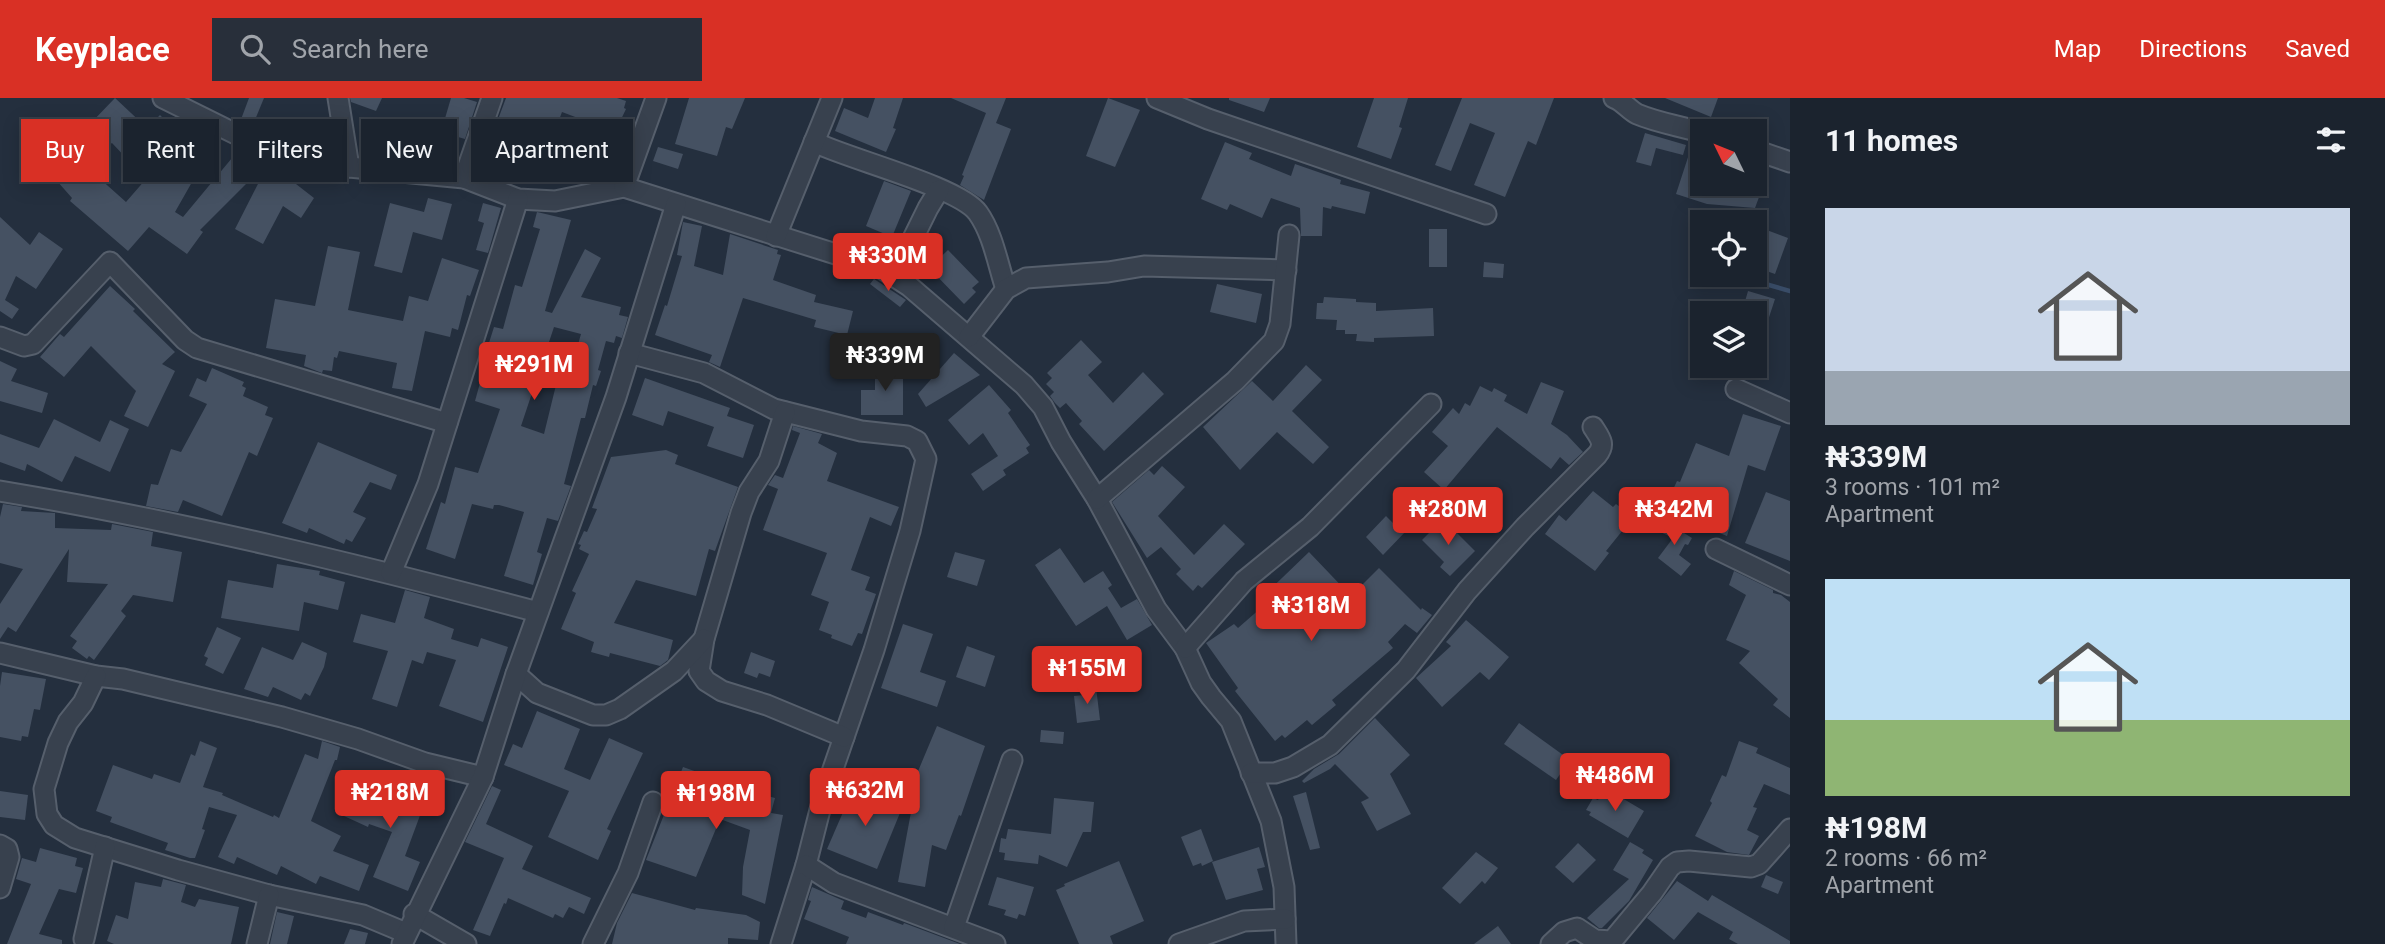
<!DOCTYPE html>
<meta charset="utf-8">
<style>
body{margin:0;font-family:Roboto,sans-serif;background:#282f3a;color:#f1f3f6;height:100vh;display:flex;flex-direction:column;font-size:26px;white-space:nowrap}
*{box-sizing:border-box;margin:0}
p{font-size:23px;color:#a0a4aa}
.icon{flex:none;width:38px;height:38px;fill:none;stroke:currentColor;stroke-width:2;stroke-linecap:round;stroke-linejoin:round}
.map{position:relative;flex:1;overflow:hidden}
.panel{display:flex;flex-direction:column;background:#1b232e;width:595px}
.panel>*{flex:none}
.banner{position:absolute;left:21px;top:21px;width:665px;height:63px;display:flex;gap:14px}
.needle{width:46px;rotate:313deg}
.tools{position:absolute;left:1690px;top:21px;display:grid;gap:14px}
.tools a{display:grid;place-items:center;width:77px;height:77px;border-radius:0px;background:#1b232e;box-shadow:0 4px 18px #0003,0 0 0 2px #39404a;font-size:35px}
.price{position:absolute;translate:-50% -60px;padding:0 16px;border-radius:7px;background:#d93025;color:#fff;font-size:23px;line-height:46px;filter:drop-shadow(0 2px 4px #0008)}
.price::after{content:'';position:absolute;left:50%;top:42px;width:21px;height:16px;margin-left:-10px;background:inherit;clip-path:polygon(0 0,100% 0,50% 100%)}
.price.on{background:#222;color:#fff}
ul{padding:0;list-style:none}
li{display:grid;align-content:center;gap:14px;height:371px;padding:0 35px}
li span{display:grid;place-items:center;height:217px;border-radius:0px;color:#555}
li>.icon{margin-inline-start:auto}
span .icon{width:126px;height:126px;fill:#fffc;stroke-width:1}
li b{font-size:30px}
h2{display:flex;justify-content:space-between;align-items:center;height:84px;padding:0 35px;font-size:30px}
.pill{padding:0 24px;border-radius:0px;background:#1b232e;box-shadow:0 4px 18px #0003,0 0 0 2px #39404a;font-size:24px;line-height:63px}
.pill.on{background:#d93025;color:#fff}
header{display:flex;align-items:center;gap:42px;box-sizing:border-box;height:98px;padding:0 35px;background:#d93025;color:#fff}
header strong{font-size:33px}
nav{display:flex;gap:38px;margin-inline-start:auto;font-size:24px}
.search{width:490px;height:63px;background:#282f3a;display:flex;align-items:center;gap:18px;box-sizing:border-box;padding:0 24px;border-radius:0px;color:#a0a4aa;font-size:26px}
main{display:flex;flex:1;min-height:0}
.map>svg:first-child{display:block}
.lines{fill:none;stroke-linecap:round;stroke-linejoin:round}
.stream{stroke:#394c67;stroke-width:4.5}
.building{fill:#455162;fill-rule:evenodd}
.minor-casing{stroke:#565f6c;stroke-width:23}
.minor{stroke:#38414e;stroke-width:19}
</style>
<header>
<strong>Keyplace</strong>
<div class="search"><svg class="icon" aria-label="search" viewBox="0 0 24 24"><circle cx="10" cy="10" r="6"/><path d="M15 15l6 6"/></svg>Search here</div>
<nav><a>Map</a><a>Directions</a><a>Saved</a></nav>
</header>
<main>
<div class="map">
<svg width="1790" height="846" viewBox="0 0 1790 846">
<rect width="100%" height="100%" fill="#242f3e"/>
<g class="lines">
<polyline class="stream" points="1762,185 1790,193"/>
</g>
<g class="building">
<polygon points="115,0 147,30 160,17 187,45 193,39 208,56 175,114 183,119 232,60 254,78 200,132 203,134 187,156 149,129 128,153 70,103 72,100 35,58 61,35 66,35 94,67 89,71 126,104 146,81 112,45 109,47 89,27"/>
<polygon points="249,0 264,0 252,29 240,24"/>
<polygon points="350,0 382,0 376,13 351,4"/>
<polygon points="451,0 464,0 477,4 465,41 441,34"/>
<polygon points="506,0 617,0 626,3 624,10 626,11 615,34 562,14 544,62 558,65 554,78 536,73 536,79 486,72 488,59 484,59"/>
<polygon points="689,0 745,0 732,31 726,29 717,58 675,46"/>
<polygon points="875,0 903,0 893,30 896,31 886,54 835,33 844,10 868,20"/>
<polygon points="951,0 1006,0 996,25 1011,31 984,102 960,87 964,78 962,77 986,15"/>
<polygon points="1108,0 1140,12 1115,69 1086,58"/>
<polygon points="1229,0 1270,0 1264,14 1229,2"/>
<polygon points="1374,0 1408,0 1399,29 1402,30 1391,61 1357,49"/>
<polygon points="1462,0 1554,0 1536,47 1528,43 1505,99 1474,87 1495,35 1470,25 1451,73 1435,67"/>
<polygon points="1665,0 1718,0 1711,19"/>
<polygon points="1645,35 1686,47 1683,57 1656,50 1651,68 1636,64"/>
<polygon points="1225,44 1252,55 1249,61 1291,78 1295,66 1341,82 1340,86 1370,94 1365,116 1332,108 1331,111 1323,109 1322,138 1301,138 1300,110 1271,100 1262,120 1230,106 1227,112 1201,101"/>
<polygon points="658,49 683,56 678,71 653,63"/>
<polygon points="1691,50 1703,54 1703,86 1756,86 1755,89 1762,91 1755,110 1707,106 1676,96"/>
<polygon points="285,68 300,72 296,86 314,100 301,120 283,108 263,146 235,131 264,74 280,82"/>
<polygon points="884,83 911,93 892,139 866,128"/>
<polygon points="428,100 452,106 442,142 413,134 402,175 374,168 390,105 424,114"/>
<polygon points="483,105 501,110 488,155 476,152 484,125 478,123"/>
<path d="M537,114L571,122L545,213L552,215L585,151L601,160L581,199L621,209L619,217L628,219L622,240L616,238L614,245L606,243L598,272L601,273L596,288L593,287L585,320H581L564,386L571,388L558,423L547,420L537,454L542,456L533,487L504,478L524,414L499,407H494L493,411L472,406L455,461L426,451L441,404L445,406L455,369L478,375L500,311L475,303L480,285L485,287L497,250L488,248L494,229L503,231L515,187L522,189L540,131L533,129ZM554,229L581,236L566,289L556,287L544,336L521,328Z"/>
<polygon points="0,119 30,147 39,134 63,151 36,191 16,178 5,202 19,211 12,221 0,213"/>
<polygon points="683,124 702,128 694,168 723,177 730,136 778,152 777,156 781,157 773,182 816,197 814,204 853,213 847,237 814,229 816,222 743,200 720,269 709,264 712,257 655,237 665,207 667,208 682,158 677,157"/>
<rect x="1429" y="131" width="18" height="38"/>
<polygon points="1764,131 1788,140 1775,176 1755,169 1755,155"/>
<polygon points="328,148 360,154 348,212 403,223 409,198 428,203 442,160 479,172 470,198 467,197 458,232 452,230 450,239 425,233 412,293 392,290 397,265 339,253 337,260 334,259 332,273 323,272 322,275 304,268 306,257 266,250 275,201 315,208"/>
<polygon points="948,152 979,184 972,190 976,194 964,206 929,170"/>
<polygon points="1484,164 1504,166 1503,180 1483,179"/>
<polygon points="874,181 906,202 900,209 870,186"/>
<polygon points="1217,186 1262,196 1256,225 1210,214"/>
<polygon points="110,188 135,211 133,213 175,254 162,266 175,273 148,329 124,318 136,293 91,248 64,279 40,259 60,236 64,239"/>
<polygon points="1748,193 1775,201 1758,253 1755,253 1755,215 1745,215 1747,208 1744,207"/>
<polygon points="1324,199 1356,201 1356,204 1376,205 1376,213 1433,210 1434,238 1374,240 1374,244 1356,243 1357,236 1345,236 1345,232 1336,232 1337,222 1316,221 1317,205 1323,205"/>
<polygon points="1081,242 1102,264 1088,277 1113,305 1143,274 1164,296 1104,353 1079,326 1082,323 1066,305 1060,310 1055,305 1050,298 1054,294 1046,286 1052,280 1047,275"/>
<polygon points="954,255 980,277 926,309 918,296"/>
<polygon points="0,263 17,271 11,283 48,295 42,315 0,303"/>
<polygon points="1306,267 1322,282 1292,313 1329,349 1313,366 1277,334 1240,372 1203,329 1252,283 1273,303"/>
<polygon points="875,268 903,270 903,317 861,317 861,292 875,292"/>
<polygon points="212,270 244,284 242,288 246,290 243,298 268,309 265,317 273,320 257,358 249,354 222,418 183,402 178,414 146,408 151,386 158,387 171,351 181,354 207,306 189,298 197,280 206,284"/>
<polygon points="645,280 730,310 727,318 754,327 743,360 707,348 714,329 668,313 663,328 632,317"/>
<polygon points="1541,284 1564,293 1551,326 1567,337 1583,354 1569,367 1560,359 1551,371 1497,329 1444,392 1424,374 1448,348 1432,334 1453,310 1459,316 1465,305 1470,308 1480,288 1492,294 1494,290 1507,297 1504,303 1527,316"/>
<polygon points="989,287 1011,312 1008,315 1030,347 1026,350 1029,355 1003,372 1006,377 983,393 971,376 998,358 983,335 969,347 948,322"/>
<polygon points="1743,316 1781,328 1765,373 1748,367 1727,438 1663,413 1677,383 1680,384 1696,345 1729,358"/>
<polygon points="54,321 100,344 110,322 129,331 110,374 75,358 62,384 27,366 25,373 0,364 0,336 39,350"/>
<polygon points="793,328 822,336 818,345 837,355 827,383 899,409 891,428 870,419 851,472 870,479 865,492 876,496 862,536 858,535 852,548 831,540 832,537 819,532 829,504 811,497 827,455 763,432 778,391 768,387 775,377 783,380 800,335 792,332"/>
<polygon points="318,344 397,377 391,392 370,384 353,414 366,420 352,444 346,441 344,446 309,430 307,435 282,425"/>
<polygon points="666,352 678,357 675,366 738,389 715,453 709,451 696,498 636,482 614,525 673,542 668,562 660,568 610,555 609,559 591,554 594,544 561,531 576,495 572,493 589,456 579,451 581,447 578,446 584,433 587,434 597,411 592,410 611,359"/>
<polygon points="1162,368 1185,389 1158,418 1194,457 1224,426 1245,446 1202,490 1198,487 1193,493 1176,476 1181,471 1161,449 1147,460 1112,404 1149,372 1154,377"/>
<polygon points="1593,393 1613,409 1616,406 1628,415 1625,418 1631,422 1606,453 1609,455 1595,473 1545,436 1559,417 1566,423"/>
<polygon points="1766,394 1790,403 1790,463 1745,445"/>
<polygon points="3,406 22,409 21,413 55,415 55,430 111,432 112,426 153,434 151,448 182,454 173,504 133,497 121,513 126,518 94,562 89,558 87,561 72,550 77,543 70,538 108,486 67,484 69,451 16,534 8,529 0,541 0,506 23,471 0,465 0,419"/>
<polygon points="1386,418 1393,425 1396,422 1407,432 1383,457 1366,439"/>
<polygon points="1660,420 1692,440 1688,447 1685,446 1679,457 1691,466 1681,478 1658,460 1673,440 1654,431"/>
<polygon points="1443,421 1475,453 1450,478 1440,469 1444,464 1422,442"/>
<polygon points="1060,450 1084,485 1103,473 1112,487 1108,490 1121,510 1137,501 1152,527 1127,542 1107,508 1076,528 1035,467"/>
<polygon points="955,454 985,462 977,488 947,479"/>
<polygon points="1309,454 1351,498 1379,470 1421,512 1422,510 1432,517 1417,535 1405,526 1388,544 1393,550 1332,602 1336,607 1312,627 1307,622 1285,640 1282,637 1275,643 1235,593 1238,590 1206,545 1234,526 1238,530 1262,509 1257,504"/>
<polygon points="277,466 320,473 319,477 345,484 338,512 304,504 299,533 221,520 228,482 273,490"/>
<polygon points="1734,473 1773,492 1773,495 1781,497 1790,504 1790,620 1773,607 1778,601 1739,565 1750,553 1726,542 1746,497 1729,487"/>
<polygon points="405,492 430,499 424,520 454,531 451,541 478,549 481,540 508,549 483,624 439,608 456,562 427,554 423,566 412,562 397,609 372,601 388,553 353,544 361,516 395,525"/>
<polygon points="1466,522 1509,559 1489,582 1480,574 1442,609 1416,580 1451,548 1446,544"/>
<polygon points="903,526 933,536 920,574 946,583 937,609 881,590"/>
<polygon points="217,529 241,540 223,576 205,567 208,560 204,558"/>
<polygon points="302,544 327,555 324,569 310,598 305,595 301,602 273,589 268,599 244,591 262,549 293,562"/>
<polygon points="967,548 995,558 985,589 956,579"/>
<polygon points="751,554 775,563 770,579 759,575 757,580 744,575"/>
<polygon points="2,574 46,581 40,612 34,611 28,639 22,638 21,643 0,639 0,588"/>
<polygon points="1096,589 1100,622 1077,625 1074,598 1084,597 1084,591"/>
<polygon points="537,613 580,631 564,671 590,682 609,640 643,655 607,731 611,733 598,762 548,739 569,693 504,667 513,646 522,650"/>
<polygon points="1375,620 1410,657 1390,676 1411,716 1377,733 1361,704 1369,700 1335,666 1330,671 1304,685 1302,683 1314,671 1339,656"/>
<polygon points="1519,625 1570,662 1556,682 1504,646"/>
<polygon points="937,628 985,648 961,718 959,717 946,752 932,747 925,789 898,784 914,698 908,697"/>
<polygon points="1041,632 1064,634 1063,646 1040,644"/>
<polygon points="200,643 217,650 203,689 223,695 222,697 273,719 274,717 279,720 305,656 318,661 322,643 340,649 337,662 335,662 311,723 341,738 333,753 369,767 359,793 320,778 316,786 281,768 277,777 237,759 234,766 218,759 237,717 209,709 202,731 205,732 195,760 190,760 165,752 168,745 110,724 112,719 96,713 113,667 152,681 154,676 180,685 191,656 195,658"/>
<polygon points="1739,643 1758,650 1756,655 1790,670 1790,697 1764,686 1753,709 1757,710 1747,732 1759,738 1749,757 1727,754 1695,738 1712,705 1710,703 1722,677 1726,679"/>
<polygon points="683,669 717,681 712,695 748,708 752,694 775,700 771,715 783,717 765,806 742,797 743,769 750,732 720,721 696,779 646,762"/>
<polygon points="374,676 385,682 382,689 416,700 412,709 422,712 405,758 420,764 408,793 373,779 392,734 369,726 368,729 344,718 350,702 360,706"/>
<polygon points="492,688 501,692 486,726 533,748 522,771 591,800 584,816 569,809 563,820 555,816 553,820 508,800 506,806 504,805 490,838 473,832 504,760 465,744"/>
<polygon points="854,689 902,710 877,771 827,751"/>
<polygon points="1605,690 1644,713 1628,740 1589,717 1591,714 1586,712 1593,700 1598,702"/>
<polygon points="0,693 28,697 25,722 0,719"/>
<polygon points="1306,694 1320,750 1310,752 1293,698"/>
<polygon points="1054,700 1094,704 1091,734 1083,734 1067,769 1039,757 1038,766 1004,762 1005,755 999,754 1001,740 1006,741 1008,731 1051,736"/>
<polygon points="1201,731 1213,763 1202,768 1201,765 1193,768 1181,739"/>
<polygon points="1630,744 1644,752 1642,755 1653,762 1629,803 1602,830 1599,830 1587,820 1629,781 1613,772"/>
<polygon points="1578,745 1596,762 1573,785 1555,769"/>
<polygon points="1259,749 1265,769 1257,771 1263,792 1226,802 1212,764"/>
<polygon points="40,750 77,760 75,768 83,770 76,795 59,791 39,836 62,842 62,846 7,846 31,786 16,781 22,760 36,764"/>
<polygon points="1476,754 1498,770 1485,786 1482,783 1460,806 1442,790"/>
<polygon points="1119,763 1144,823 1110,838 1113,846 1079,846 1056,792 1065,788 1064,786"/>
<polygon points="1766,777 1783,784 1778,796 1761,789"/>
<polygon points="997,779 1034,789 1025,818 1019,816 1017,821 1004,817 1006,812 988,807"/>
<polygon points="163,781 186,787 181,804 195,809 199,801 239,809 231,846 114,846 107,843 116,817 128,821 135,784 161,789"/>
<polygon points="1677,783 1708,803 1712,797 1790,843 1790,846 1738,846 1729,841 1733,834 1698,814 1674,842 1647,820"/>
<polygon points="812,789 844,803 841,811 866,820 868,814 903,827 904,825 960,846 846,846 849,839 804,821 811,803 808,802"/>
<polygon points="632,795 695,812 696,810 746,817 760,824 758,842 728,840 728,846 612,846 617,825"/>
<polygon points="277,814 294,818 287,846 270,846"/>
<polygon points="1498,828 1511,846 1474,846"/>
<polygon points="350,831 368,835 365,846 344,846"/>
</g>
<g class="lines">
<defs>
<g id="minor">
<polyline points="163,0 256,46 300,60 349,69 464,80 518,101 555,103 624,89 883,171 909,188 1024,287 1043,309 1061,344 1097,401 1156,511 1185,550 1201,585 1211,599 1231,623 1271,723 1284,789 1286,846"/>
<polyline points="338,0 349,69"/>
<polyline points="1157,0 1208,21 1486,116"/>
<path d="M1614,0C1623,3 1628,11 1637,16C1658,25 1681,28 1703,35"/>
<path d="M814,44C848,61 960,89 978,115C993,136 998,167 1006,191"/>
<polyline points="1755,52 1790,64"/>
<polyline points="464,80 492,0"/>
<polyline points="624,89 656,0"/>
<polyline points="776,138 832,0"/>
<polyline points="895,177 928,110 939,92"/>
<polyline points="0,239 24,248 33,246 110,164 185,242 197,250 447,325"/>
<polyline points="969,239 1006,191 1026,180 1108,174 1144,168 1286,172"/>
<polyline points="629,255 704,275 774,311 861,333 907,338 917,343 926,361 910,433 874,552 823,700 806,767 781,846"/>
<polyline points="1736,291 1790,315"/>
<polyline points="785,314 769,363 749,394 741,415 704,541 699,573 706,583 722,593 767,607 844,639"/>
<path d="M0,393C181,423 361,467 538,514"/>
<polyline points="1097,401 1235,283 1274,243 1280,226 1289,137"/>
<polyline points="1716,451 1790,487"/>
<polyline points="391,475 428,386 518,101"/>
<polyline points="1185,550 1244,483 1310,429 1431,306"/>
<polyline points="0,555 96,578 123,581 282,619 358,641 425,665 483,679"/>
<polyline points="516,576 537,595 593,617 606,617 620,611 674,573 704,541"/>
<polyline points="96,578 83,605 68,624 58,645 44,691 47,716 54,727 75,740 178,772 269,797 363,817 406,835"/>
<path d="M1251,675H1275L1293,669L1330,647L1406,572L1467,493L1525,429L1597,357C1606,346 1600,340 1593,329"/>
<polyline points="0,747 7,751 9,759 0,790"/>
<polyline points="806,767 834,785 995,846"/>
<polyline points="414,816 466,846"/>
<polyline points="954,829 1012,662"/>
<polyline points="84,841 105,749"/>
<polyline points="257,846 269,797"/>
<polyline points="402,846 483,679 516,576 616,299 676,106"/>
<polyline points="593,846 628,775 653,704"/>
<polyline points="1179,846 1244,823 1285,821"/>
<polyline points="1551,846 1564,834 1577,830 1595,842 1612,843 1652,795 1670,769 1677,764 1689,763 1751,769 1759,766 1790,731"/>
</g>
</defs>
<use href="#minor" class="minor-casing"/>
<use href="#minor" class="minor"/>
</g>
</svg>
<div class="tools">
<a><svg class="needle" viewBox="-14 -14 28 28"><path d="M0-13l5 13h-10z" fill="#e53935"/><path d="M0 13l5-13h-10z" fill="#a0a4aa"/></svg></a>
<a><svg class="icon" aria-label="locate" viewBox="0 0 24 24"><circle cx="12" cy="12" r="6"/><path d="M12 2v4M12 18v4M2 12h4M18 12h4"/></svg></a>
<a><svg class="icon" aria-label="layers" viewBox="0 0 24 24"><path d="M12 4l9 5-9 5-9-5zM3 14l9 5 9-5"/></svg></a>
</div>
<b class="price" style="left:888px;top:195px">₦330M</b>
<b class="price on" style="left:885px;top:295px">₦339M</b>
<b class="price" style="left:534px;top:304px">₦291M</b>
<b class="price" style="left:1448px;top:449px">₦280M</b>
<b class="price" style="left:1674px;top:449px">₦342M</b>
<b class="price" style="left:1311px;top:545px">₦318M</b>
<b class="price" style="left:1087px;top:608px">₦155M</b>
<b class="price" style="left:1615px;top:715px">₦486M</b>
<b class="price" style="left:865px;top:730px">₦632M</b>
<b class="price" style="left:390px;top:732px">₦218M</b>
<b class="price" style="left:716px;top:733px">₦198M</b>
<div class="banner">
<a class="pill on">Buy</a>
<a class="pill">Rent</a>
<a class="pill">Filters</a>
<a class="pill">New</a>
<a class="pill">Apartment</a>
</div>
</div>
<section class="panel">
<h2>11 homes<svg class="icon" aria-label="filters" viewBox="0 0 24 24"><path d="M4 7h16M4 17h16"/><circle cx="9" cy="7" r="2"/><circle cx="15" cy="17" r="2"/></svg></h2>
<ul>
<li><span style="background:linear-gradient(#c9d6e8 75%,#9aa5b1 0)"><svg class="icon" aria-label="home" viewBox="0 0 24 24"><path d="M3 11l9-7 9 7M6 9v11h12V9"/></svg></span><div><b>₦339M</b><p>3 rooms · 101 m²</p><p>Apartment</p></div></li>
<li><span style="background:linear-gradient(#bfe0f5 65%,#8fb573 0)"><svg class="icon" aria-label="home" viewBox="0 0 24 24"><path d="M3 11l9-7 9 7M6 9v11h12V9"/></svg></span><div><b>₦198M</b><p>2 rooms · 66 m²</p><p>Apartment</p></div></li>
</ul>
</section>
</main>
